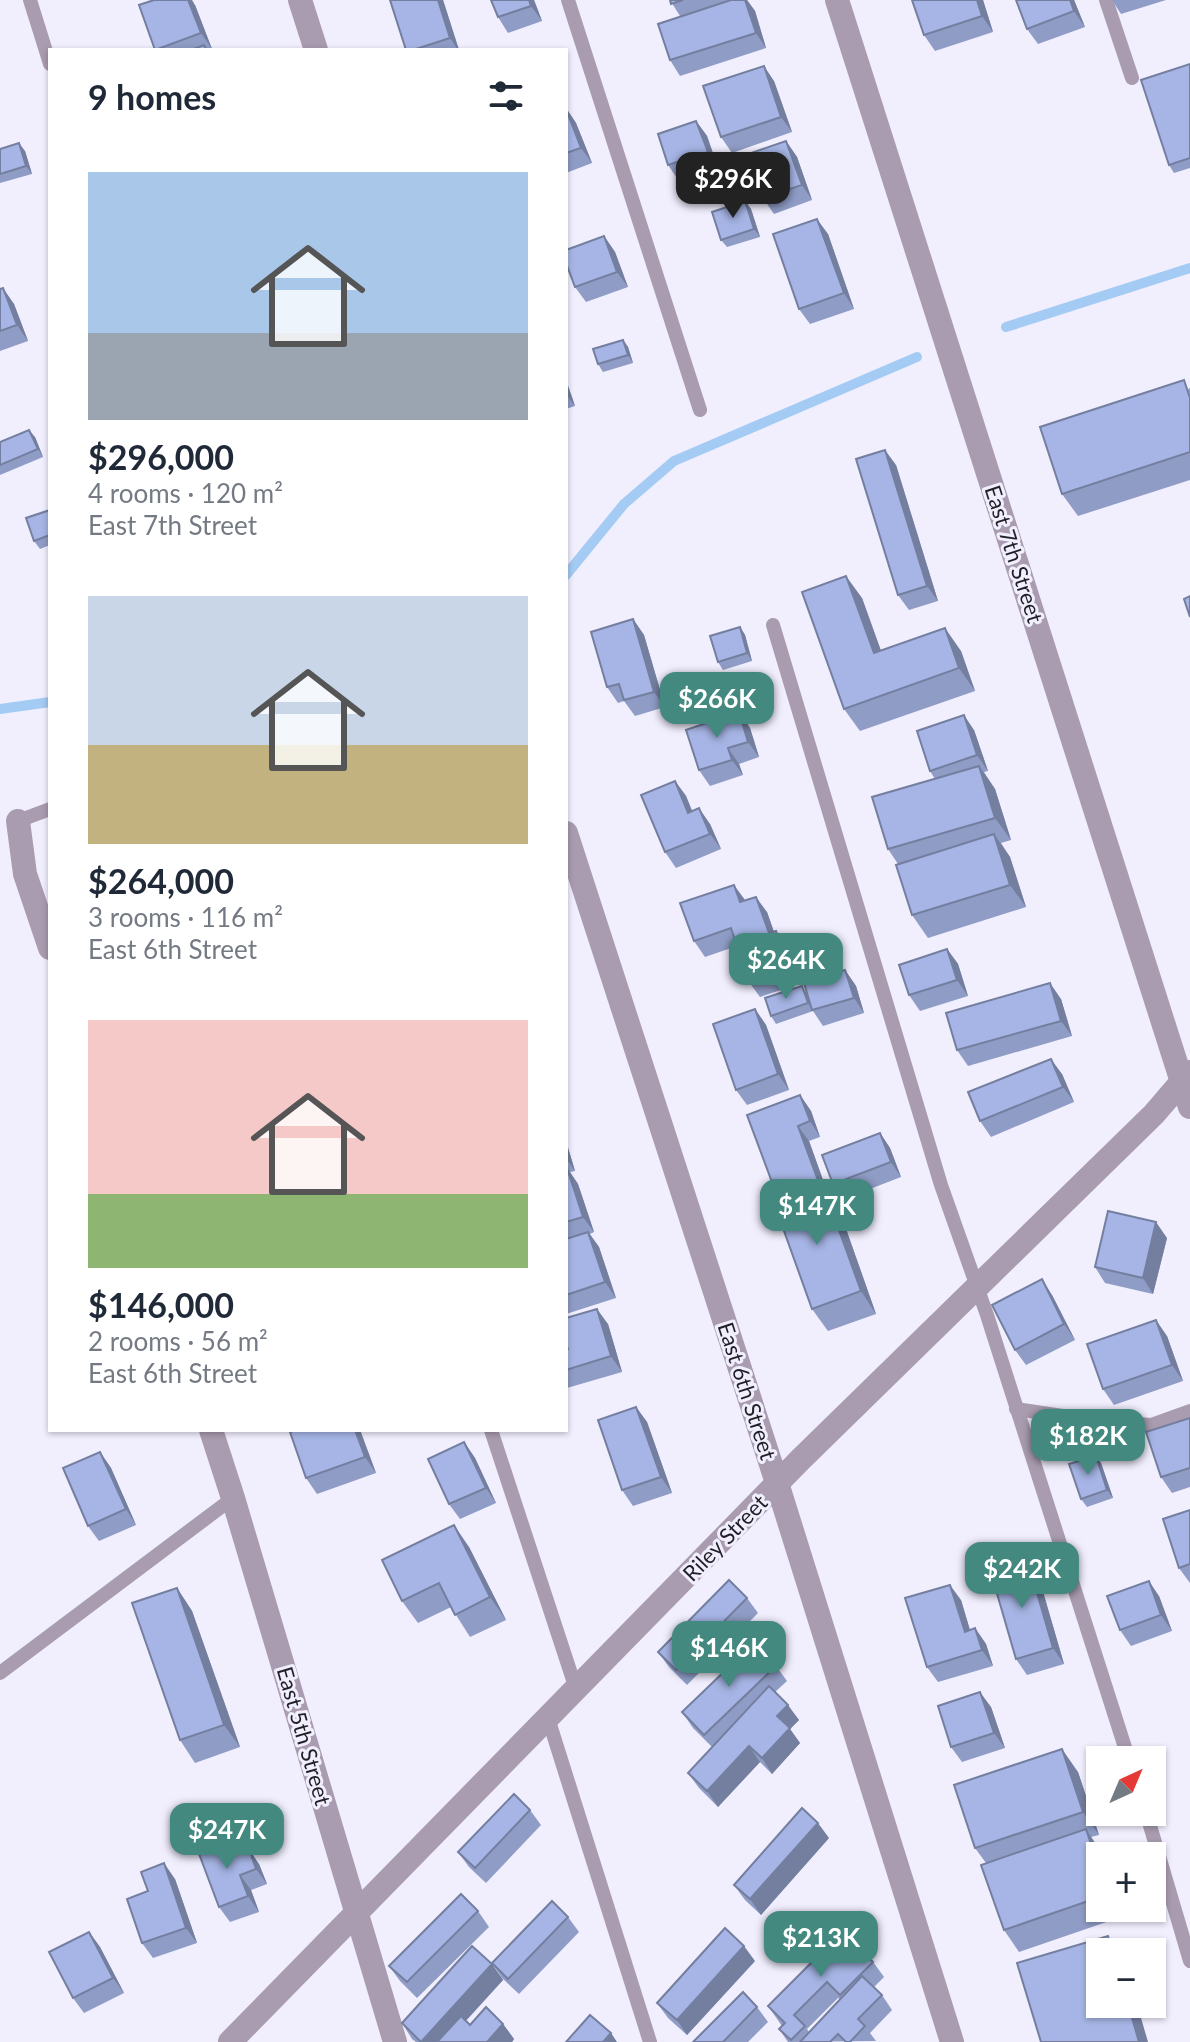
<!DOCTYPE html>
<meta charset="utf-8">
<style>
body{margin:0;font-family:Lato,sans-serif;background:#f6f6f7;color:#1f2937;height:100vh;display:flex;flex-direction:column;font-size:30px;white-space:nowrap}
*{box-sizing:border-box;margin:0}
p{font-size:26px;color:#747a83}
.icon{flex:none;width:44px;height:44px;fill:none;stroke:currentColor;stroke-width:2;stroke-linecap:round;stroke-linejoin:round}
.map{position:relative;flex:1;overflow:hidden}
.panel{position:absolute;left:48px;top:48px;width:520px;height:1384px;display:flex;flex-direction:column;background:#fff;border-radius:0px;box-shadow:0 2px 6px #0004}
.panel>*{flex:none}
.needle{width:52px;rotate:44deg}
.buttons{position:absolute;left:1086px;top:1746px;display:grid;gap:16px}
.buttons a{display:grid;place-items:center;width:80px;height:80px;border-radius:0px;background:#fff;box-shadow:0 2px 6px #0004;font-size:40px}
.price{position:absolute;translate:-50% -68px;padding:0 18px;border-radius:16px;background:#438980;color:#fff;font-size:26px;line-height:52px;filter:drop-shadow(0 2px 4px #0008)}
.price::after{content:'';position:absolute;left:50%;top:48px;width:24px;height:18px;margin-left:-12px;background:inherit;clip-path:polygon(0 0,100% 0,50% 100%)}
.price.active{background:#222;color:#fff}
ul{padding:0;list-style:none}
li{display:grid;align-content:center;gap:16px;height:424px;padding:0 40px}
li span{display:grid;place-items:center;height:248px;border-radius:0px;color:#555}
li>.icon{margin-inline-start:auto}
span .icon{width:144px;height:144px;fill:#fffc;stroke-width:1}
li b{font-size:34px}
h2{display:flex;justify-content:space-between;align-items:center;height:96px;padding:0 40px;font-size:34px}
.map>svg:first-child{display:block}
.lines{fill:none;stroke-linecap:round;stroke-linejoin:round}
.stream{stroke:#a4cbf3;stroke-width:10}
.lane{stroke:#a99cb0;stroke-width:14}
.street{stroke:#a99cb0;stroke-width:24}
.wall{fill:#8f9cc5;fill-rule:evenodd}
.shaded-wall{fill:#747fa0}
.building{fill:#a6b5e5;stroke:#747fa0;stroke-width:2}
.labels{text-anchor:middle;stroke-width:6;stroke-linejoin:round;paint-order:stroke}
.street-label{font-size:22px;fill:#211f26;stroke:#f1effe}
</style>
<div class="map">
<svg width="1190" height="2042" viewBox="0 0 1190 2042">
<rect width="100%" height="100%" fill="#f1effe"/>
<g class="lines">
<g class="stream">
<polyline points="1006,327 1190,268"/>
<polyline points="566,575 624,504 674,461 917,357"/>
<polyline points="0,709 50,702"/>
</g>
<g class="lane">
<polyline points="30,0 50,64"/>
<polyline points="568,0 700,410"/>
<polyline points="1106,0 1132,78"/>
<polyline points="773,625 941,1185 987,1315 1129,1760"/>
<polyline points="18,821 50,809"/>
<polyline points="1016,1409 1089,1420 1151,1425 1190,1411"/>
<polyline points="491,1430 576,1689"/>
<polyline points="0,1673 233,1498"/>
<polyline points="548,1718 650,2042"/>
<polyline points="1146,1812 1190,1961"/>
</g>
<g class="street">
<polyline points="300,0 316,50"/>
<polyline points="837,0 1190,1107"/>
<polyline points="18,821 25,874 50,948"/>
<polyline points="566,833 777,1483 952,2042"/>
<polyline points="211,1430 233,1498 395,2042"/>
<polyline points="230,2042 800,1460 1154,1114 1190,1072"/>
</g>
</g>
<g class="wall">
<polygon points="390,0 443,0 459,50 406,50"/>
<polygon points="534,0 542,21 508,33 498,17"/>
<polygon points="670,0 747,0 755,11 766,48 680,76 670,60 680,16"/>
<polygon points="912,0 983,0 993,32 935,51 924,35"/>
<polygon points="1074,0 1085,27 1038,44 1027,29"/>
<polygon points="1112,0 1166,0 1121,14"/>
<polygon points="195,5 212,49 208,50 155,50"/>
<polygon points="1190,64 1190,168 1174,173 1169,165"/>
<polygon points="774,81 792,132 732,153 721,137"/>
<polygon points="566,108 576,123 592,163 566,173"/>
<polygon points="696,121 707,136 718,168 679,181 668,165"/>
<polygon points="786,141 797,157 812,200 774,214 763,198"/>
<polygon points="0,149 25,151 32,174 0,183"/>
<polygon points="745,201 751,209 760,237 727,247 721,240"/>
<polygon points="828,234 854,309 810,324 799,309"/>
<polygon points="604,236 615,252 628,287 586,302 575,287"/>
<polygon points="0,289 14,304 28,341 0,351"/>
<polygon points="623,340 628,347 633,363 603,372 598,364"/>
<polygon points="566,380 575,406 566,409"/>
<polygon points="1190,388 1190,480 1078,516 1062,494"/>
<polygon points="35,437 43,457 0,475 0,442"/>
<polygon points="896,465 938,601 909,610 898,595"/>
<polygon points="50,510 50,545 40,549 34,541"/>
<polygon points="862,598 881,651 961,651 975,691 860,731 844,709"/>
<polygon points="633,619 644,635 665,707 635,716 624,701 618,703 607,687"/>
<polygon points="740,627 745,635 752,661 723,670 718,662"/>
<polygon points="739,712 750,728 759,757 739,764 743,775 710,786 699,770"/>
<polygon points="974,730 988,771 984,772 995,789 1011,840 1001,843 1010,857 1026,907 928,938 912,915 898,864 888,849 935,779 930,771"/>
<polygon points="675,781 686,796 692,811 710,824 721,849 676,868 665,852"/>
<polygon points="745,900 767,912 774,932 786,946 799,984 760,997 749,982 737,946 705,957 694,941"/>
<polygon points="947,949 958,964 968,996 920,1011 909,995"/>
<polygon points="845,970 856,986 864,1013 823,1026 813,1011 776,1024 771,1016 808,995"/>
<polygon points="1061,999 1072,1036 968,1066 957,1050"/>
<polygon points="755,1009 766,1025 789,1090 747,1105 736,1090"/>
<polygon points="1062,1074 1074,1102 991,1137 980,1121"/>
<polygon points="800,1095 811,1111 820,1137 809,1141 828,1194 839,1209 876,1314 828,1331 812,1309 779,1201"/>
<polygon points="880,1133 890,1148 901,1177 844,1199 833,1184"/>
<polygon points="566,1141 575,1171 570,1172 578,1184 594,1232 590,1234 599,1247 616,1298 566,1314"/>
<polygon points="1167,1238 1153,1294 1105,1283 1095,1267"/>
<polygon points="1052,1295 1075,1340 1026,1365 1015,1350"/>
<polygon points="608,1324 622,1372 567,1388 566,1386 566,1350"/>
<polygon points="1167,1336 1183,1381 1114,1405 1103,1389"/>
<polygon points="636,1407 647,1422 672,1493 633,1506 622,1490"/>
<polygon points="1190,1418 1190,1487 1172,1493 1161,1477"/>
<polygon points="295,1430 360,1430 376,1473 317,1494 306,1478"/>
<polygon points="464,1442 475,1458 496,1503 460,1519 449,1504"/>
<polygon points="100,1452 111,1468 136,1525 99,1541 88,1526"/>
<polygon points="1101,1463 1113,1498 1087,1507 1081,1499"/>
<polygon points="1190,1510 1190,1583 1179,1568"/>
<polygon points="469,1547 506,1620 470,1637 451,1607 418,1623 402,1601"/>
<polygon points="1039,1578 1064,1664 1027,1675 1016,1659"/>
<polygon points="177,1588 192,1611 240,1747 195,1763 180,1740"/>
<polygon points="1159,1596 1172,1631 1131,1646 1120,1630"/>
<polygon points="747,1598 758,1613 687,1685 669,1667 658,1652"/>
<polygon points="961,1600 970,1630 975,1628 986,1644 993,1666 938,1682 927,1667"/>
<polygon points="776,1666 787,1681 775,1692 799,1720 790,1729 800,1743 772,1774 760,1762 718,1807 699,1788 688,1773 712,1747 693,1728 682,1712"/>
<polygon points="991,1707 1005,1748 962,1762 951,1747"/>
<polygon points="1078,1772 1099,1835 1091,1837 1103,1856 1100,1856 1100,1908 1121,1908 1124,1916 1019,1952 1004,1930 986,1863 975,1848"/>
<polygon points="530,1810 541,1825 486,1883 469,1867 458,1852"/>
<polygon points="829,1838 761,1915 745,1900 734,1885"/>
<polygon points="229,1840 238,1853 259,1864 267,1884 251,1890 259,1912 230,1922 219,1907"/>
<polygon points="175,1879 197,1943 153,1958 142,1943 148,1891"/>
<polygon points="478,1911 489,1927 417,1998 400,1981 389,1966"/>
<polygon points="568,1917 579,1932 519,1994 502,1978 492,1963"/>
<polygon points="89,1932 100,1947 124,1993 84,2013 73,1998"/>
<path d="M862,1942L872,1957L871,1959L884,1977L874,1987L882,1995L892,2010L870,2033L876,2041L788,2042L779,2029L782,2026L768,2006ZM838,1998L840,1999L809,2032L807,2029Z"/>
<polygon points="755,1961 687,2035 668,2018 657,2003"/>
<polygon points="492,1964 503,1980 466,2021 470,2025 503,2024 514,2039 512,2042 416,2042 412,2039 402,2023"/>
<polygon points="757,2007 768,2022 748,2042 693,2042"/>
</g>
<g class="shaded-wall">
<polygon points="188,0 192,0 195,5 212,49 201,33"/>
<polygon points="438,0 443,0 459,50 458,50 450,38"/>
<polygon points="529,0 534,0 542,21 531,6"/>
<polygon points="745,0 747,0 755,11 766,48 756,33"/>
<polygon points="977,0 983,0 993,32 982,16"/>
<polygon points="1070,0 1074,0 1085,27 1074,11"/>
<polygon points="764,66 774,81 792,132 781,117"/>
<polygon points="566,108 576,123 592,163 581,148"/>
<polygon points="696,121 707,136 718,168 708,152"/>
<polygon points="786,141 797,157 812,200 802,185"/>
<polygon points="19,143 25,151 32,174 26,166"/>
<polygon points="745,201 751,209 760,237 754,229"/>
<polygon points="817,219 828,234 854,309 844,293"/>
<polygon points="604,236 615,252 628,287 617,272"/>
<polygon points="3,288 14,304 28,341 17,325"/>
<polygon points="623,340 628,347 633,363 628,355"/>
<polygon points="566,380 575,406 566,394"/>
<polygon points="29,430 35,437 43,457 38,449"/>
<polygon points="885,450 896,465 938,601 927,586"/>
<polygon points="846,576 862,598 890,676 874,653"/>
<polygon points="633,619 644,635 665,707 654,692"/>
<polygon points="740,627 745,635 752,661 747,653"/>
<polygon points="945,628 961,651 975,691 959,668"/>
<polygon points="739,712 750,728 759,757 748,742"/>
<polygon points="964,715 974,730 988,771 977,755"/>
<polygon points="728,748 739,764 743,775 732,760"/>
<polygon points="979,766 995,789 1011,840 995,818"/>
<polygon points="675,781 686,796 699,828 688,813"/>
<polygon points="699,808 710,824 721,849 710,834"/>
<polygon points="994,834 1010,857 1026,907 1010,885"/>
<polygon points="734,885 745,900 740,902"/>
<polygon points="756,897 767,912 780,949 769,933"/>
<polygon points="776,931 786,946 799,984 788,968"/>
<polygon points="947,949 958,964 968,996 957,980"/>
<polygon points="845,970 856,986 864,1013 854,998"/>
<polygon points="1050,983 1061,999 1072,1036 1061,1021"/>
<polygon points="802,986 807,994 813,1011 808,1003"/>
<polygon points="755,1009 766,1025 789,1090 778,1074"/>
<polygon points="1051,1059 1062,1074 1074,1102 1063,1087"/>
<polygon points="800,1095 811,1111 820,1137 810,1121"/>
<polygon points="798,1126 809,1141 828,1194 839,1209 876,1314 861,1291 826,1193 820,1186"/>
<polygon points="880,1133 890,1148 901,1177 891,1162"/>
<polygon points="566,1141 575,1171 566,1158"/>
<polygon points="567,1168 578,1184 594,1232 583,1217"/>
<polygon points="1156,1222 1167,1238 1153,1294 1143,1278"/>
<polygon points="588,1232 599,1247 616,1298 605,1282"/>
<polygon points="1042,1279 1052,1295 1075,1340 1064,1324"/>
<polygon points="597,1309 608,1324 622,1372 611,1356"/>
<polygon points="1156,1320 1167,1336 1183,1381 1172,1365"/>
<polygon points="636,1407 647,1422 672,1493 661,1477"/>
<polygon points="355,1430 360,1430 376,1473 365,1457"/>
<polygon points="464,1442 475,1458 496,1503 486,1488"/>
<polygon points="100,1452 111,1468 136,1525 126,1509"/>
<polygon points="1096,1456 1101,1463 1113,1498 1107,1490"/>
<polygon points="454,1525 469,1547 506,1620 490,1597"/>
<polygon points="1028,1562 1039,1578 1064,1664 1053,1648"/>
<polygon points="1149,1581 1159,1596 1172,1631 1161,1615"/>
<polygon points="950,1585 961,1600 975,1647 965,1632"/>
<polygon points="177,1588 192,1611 240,1747 224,1725"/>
<polygon points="975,1628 986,1644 993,1666 982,1650"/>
<polygon points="980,1692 991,1707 1005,1748 994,1733"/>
<polygon points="788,1705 799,1720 790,1729 800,1743 772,1774 762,1758 777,1716"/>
<polygon points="749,1746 760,1762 718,1807 707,1791"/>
<polygon points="1062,1749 1078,1772 1099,1835 1083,1812"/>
<polygon points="818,1823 829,1838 761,1915 750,1899"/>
<polygon points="1086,1829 1101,1852 1103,1856 1100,1856 1100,1871"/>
<polygon points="249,1849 259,1864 267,1884 256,1869"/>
<polygon points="164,1863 175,1879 197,1943 186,1928"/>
<polygon points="240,1875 251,1890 259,1912 248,1896"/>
<polygon points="89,1932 100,1947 124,1993 113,1978"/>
<polygon points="1108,1936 1119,1952 1112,1952"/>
<polygon points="744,1946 755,1961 687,2035 677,2020"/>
<polygon points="492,1964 503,1980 446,2042 421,2042"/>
<polygon points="1128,2004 1137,2004 1148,2042 1139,2042"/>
<polygon points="503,2024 514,2039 512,2042 487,2042"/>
<polygon points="611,2033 617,2042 603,2042"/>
</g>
<g class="building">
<polygon points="154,0 188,0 201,33 155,50 139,5"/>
<polygon points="390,0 438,0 450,38 413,50 406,50"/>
<polygon points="491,0 529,0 531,6 498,17"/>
<polygon points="670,0 683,0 671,4"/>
<polygon points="731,0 745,0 756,33 670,60 658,24"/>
<polygon points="912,0 977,0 982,16 924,35"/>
<polygon points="1016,0 1070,0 1074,11 1027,29"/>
<polygon points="204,45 206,50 191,50"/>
<polygon points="1190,64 1190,158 1169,165 1141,80"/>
<polygon points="764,66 781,117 721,137 703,86"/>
<polygon points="566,109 581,148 566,153"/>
<polygon points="696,121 708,152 668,165 658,134"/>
<polygon points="786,141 802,185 763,198 748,154"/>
<polygon points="19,143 26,166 0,174 0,149"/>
<polygon points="745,201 754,229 721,240 712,212"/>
<polygon points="817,219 844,293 799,309 773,234"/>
<polygon points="604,236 617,272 575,287 566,263 566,250"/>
<polygon points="3,288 17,325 0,331 0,289"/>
<polygon points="623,340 628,355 598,364 593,349"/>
<polygon points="1184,380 1190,398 1190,452 1062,494 1040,427"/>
<polygon points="29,430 38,449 0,465 0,442"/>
<polygon points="885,450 927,586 898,595 856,459"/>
<polygon points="50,510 50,535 34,541 26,518"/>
<polygon points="846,576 874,653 945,628 959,668 844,709 802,592"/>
<polygon points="1190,596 1190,617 1184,599"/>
<polygon points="633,619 654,692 624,700 619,684 607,687 591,632"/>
<polygon points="740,627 747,653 718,662 710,636"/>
<polygon points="739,712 748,742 728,748 732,760 699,770 686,730"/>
<polygon points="964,715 977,755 930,771 917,731"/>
<polygon points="979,766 995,818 888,849 872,797"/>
<polygon points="675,781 688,813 699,808 710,834 665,852 641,795"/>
<polygon points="994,834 1010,885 912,915 896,865"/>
<polygon points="734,885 740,902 756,897 769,933 776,931 788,968 749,982 731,928 694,941 680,903"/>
<polygon points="947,949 957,980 909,995 899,965"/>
<polygon points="845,970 854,998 812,1010 804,983"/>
<polygon points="1050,983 1061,1021 957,1050 946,1013"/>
<polygon points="802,986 808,1003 771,1016 765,998"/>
<polygon points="755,1009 778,1074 736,1090 713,1024"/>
<polygon points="1051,1059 1063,1087 980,1121 968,1092"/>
<polygon points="800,1095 810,1121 798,1126 820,1186 779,1201 747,1115"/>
<polygon points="880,1133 891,1162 833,1184 822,1155"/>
<polygon points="567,1168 583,1217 566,1222 566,1169"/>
<polygon points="823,1186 861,1291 812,1309 774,1203"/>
<polygon points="1108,1211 1156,1222 1143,1278 1095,1267"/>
<polygon points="588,1232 605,1282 566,1295 566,1239"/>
<polygon points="1042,1279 1064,1324 1015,1350 992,1305"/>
<polygon points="597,1309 611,1356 566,1370 566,1350 568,1349 566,1344 566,1318"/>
<polygon points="1156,1320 1172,1365 1103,1389 1087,1344"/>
<polygon points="636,1407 661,1477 622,1490 598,1420"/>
<polygon points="1190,1418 1190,1468 1161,1477 1146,1432"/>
<polygon points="295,1430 355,1430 365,1457 306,1478 290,1432"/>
<polygon points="464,1442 486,1488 449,1504 428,1459"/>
<polygon points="100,1452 126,1509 88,1526 63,1468"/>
<polygon points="1096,1456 1107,1490 1081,1499 1069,1464"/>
<polygon points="1190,1510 1190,1564 1179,1568 1163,1519"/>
<polygon points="454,1525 490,1597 455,1615 439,1583 402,1601 382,1560"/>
<polygon points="1028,1562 1053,1648 1016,1659 991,1573"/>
<polygon points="729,1580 747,1598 676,1670 658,1652"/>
<polygon points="1149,1581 1161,1615 1120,1630 1107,1596"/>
<polygon points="950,1585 965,1632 975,1628 982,1650 927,1667 905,1598"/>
<polygon points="177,1588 224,1725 180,1740 132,1603"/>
<polygon points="754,1643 776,1666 704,1735 682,1712"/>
<polygon points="769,1686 788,1705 777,1716 790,1728 762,1758 749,1746 707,1791 688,1773"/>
<polygon points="980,1692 994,1733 951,1747 938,1706"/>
<polygon points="1062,1749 1083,1812 975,1848 954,1785"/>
<polygon points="514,1794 530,1810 475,1868 458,1852"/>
<polygon points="802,1808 818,1823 750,1899 734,1885"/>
<polygon points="1086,1829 1100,1871 1100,1897 1004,1930 981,1865"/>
<polygon points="229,1840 235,1854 249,1849 256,1869 240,1875 248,1896 219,1907 198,1851"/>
<polygon points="164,1863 186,1928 142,1943 127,1899 148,1891 141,1872"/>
<polygon points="461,1894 478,1911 407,1982 389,1966"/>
<polygon points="552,1901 568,1917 508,1979 492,1963"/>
<polygon points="847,1927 862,1942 857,1946 873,1962 840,1995 827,1982 794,2015 805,2026 791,2040 779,2029 785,2023 768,2006"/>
<polygon points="725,1928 744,1946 677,2020 657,2003"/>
<polygon points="89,1932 113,1978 73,1998 49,1952"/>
<polygon points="1108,1936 1112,1952 1100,1952 1100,2004 1128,2004 1139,2042 1041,2042 1017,1963"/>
<polygon points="472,1946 492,1964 421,2042 402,2023"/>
<polygon points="862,1976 882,1995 858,2019 865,2026 850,2042 846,2042 838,2034 830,2042 800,2042"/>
<polygon points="743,1992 757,2007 723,2042 693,2042"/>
<polygon points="486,2007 503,2024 487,2042 437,2042 461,2016 470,2025"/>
<polygon points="590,2015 611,2033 603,2042 566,2042"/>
</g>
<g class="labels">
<g class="street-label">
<text transform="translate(1014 554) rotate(72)" y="8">East 7th Street</text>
<text transform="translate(747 1391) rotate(72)" y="8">East 6th Street</text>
<text transform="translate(725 1538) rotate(-46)" y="8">Riley Street</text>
<text transform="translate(304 1736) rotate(74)" y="8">East 5th Street</text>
</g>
</g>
</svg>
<div class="buttons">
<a><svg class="needle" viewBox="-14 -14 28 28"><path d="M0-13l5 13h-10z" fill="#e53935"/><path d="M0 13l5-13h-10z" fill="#747a83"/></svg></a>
<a>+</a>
<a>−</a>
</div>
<b class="price active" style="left:733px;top:220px">$296K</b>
<b class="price" style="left:717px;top:740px">$266K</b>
<b class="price" style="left:786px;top:1001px">$264K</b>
<b class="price" style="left:817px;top:1247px">$147K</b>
<b class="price" style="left:1088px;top:1477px">$182K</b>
<b class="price" style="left:1022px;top:1610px">$242K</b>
<b class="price" style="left:729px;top:1689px">$146K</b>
<b class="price" style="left:227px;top:1871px">$247K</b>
<b class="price" style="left:821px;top:1979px">$213K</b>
<section class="panel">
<h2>9 homes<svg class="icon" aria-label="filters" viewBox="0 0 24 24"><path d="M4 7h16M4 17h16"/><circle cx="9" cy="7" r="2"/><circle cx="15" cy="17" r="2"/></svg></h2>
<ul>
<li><span style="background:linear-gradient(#a9c7e8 65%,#9aa5b1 0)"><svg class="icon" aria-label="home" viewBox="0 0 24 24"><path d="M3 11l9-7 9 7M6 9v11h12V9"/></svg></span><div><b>$296,000</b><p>4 rooms · 120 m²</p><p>East 7th Street</p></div></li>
<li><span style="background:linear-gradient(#c9d6e8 60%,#c2b280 0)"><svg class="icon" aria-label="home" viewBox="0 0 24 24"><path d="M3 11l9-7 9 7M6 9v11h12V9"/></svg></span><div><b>$264,000</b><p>3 rooms · 116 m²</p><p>East 6th Street</p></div></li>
<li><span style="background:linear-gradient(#f6c9c9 70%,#8fb573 0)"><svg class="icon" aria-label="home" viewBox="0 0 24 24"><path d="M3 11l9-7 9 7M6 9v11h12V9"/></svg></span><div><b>$146,000</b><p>2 rooms · 56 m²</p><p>East 6th Street</p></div></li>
</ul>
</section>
</div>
